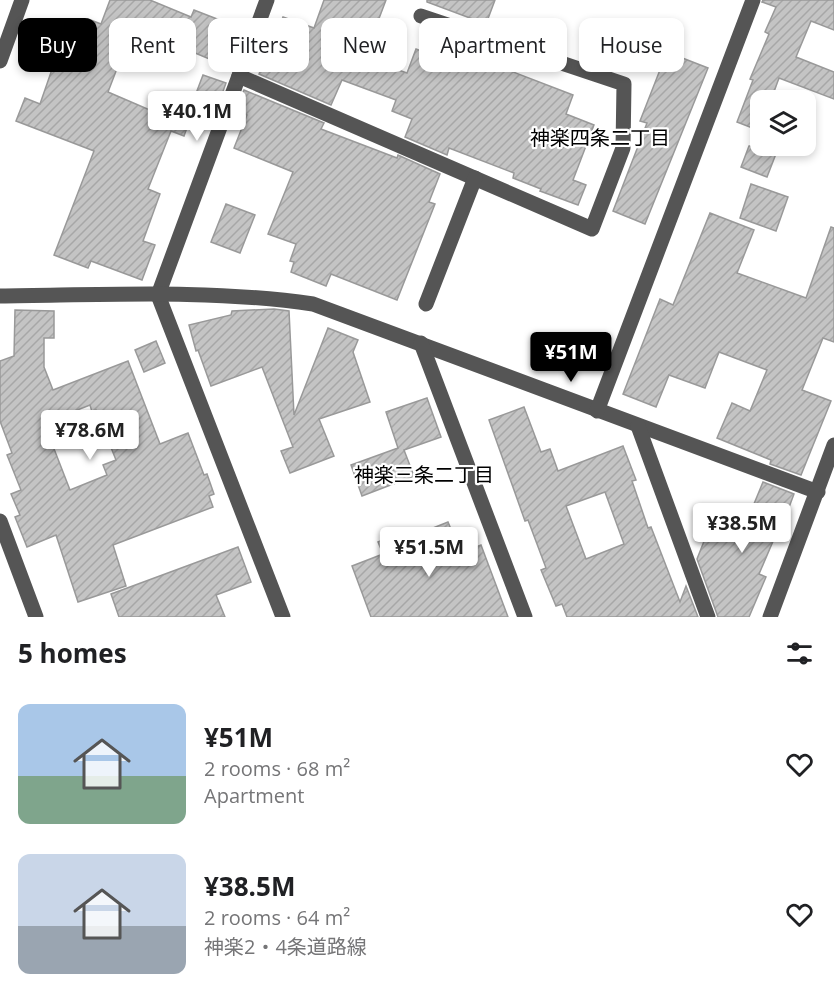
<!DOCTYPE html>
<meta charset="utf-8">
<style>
body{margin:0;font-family:"Open Sans","Noto Sans JP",sans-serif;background:#f6f6f6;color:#202124;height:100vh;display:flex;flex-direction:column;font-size:22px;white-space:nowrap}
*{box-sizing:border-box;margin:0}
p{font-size:20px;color:#757577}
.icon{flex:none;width:33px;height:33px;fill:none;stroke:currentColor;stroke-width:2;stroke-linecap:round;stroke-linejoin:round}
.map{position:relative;height:617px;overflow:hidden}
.drawer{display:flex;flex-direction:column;background:#fff;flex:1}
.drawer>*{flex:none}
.hud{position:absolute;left:18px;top:18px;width:798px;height:54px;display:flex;gap:12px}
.tools{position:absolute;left:750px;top:90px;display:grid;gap:12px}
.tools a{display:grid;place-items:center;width:66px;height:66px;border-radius:12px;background:#fff;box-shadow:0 3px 9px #0003;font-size:30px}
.price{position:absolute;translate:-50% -51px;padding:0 14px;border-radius:6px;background:#fff;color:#222;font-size:20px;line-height:39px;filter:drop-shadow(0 2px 3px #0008)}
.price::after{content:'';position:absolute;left:50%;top:36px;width:18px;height:14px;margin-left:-9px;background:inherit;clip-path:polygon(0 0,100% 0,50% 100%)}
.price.selected{background:#000;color:#fff}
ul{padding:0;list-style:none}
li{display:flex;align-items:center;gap:18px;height:150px;padding:0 18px}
li span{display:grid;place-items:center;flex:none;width:168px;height:120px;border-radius:12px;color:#555}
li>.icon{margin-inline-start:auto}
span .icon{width:72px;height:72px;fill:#fffc;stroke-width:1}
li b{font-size:26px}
h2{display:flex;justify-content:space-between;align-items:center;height:72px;padding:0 18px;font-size:26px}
.tag{padding:0 21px;border-radius:12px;background:#fff;box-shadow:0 3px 9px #0003;font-size:21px;line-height:54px}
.tag.selected{background:#000;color:#fff}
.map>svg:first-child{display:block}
.building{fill:url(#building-hatch);stroke:#999;stroke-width:1.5;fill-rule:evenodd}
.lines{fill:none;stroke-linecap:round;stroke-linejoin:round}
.minor{stroke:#555;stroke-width:15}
.labels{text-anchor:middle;stroke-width:4.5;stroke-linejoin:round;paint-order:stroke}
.neighbourhood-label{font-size:20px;fill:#000;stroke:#fff}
</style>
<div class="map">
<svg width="834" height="617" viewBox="0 0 834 617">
<defs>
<pattern id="building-hatch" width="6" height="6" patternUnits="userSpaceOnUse" patternTransform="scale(1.5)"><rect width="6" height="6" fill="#c4c4c4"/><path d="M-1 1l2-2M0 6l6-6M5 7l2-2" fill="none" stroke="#a7a7a7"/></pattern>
</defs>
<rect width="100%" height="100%" fill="#fff"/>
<g class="building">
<polygon points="110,0 150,0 191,17 194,10 235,26 219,63 133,27 108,92 152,111 158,95 194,108 184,136 171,131 148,189 160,194 143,241 155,245 142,280 91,261 88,268 54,255 94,151 16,121 25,98 40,104 66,29 81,35 88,19 101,24"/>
<polygon points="324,0 386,0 364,58 407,73 416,49 457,64 461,52 573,95 566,114 594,125 573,180 586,185 578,205 540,191 541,189 513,178 514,173 449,148 447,155 405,137 412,119 392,111 396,100 342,80 331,105 259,74 273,37 275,38 283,17 314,28"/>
<polygon points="427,0 495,0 486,24 427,2"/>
<polygon points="763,0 834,0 834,30 811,21 796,57 834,72 834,99 779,78 771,100 760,100 760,131 737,122 753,80 750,79 769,34 765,32 776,7 762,2"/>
<polygon points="667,52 708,68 645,224 613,211 647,123 640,121"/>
<polygon points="203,75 226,83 218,105 195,96"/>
<polygon points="244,90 324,123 321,129 397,158 398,155 440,174 429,202 435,204 397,300 331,274 326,286 291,272 294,262 290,261 296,244 268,234 293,172 234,148 247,115 236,111"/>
<polygon points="749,146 779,146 767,177 741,167"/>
<polygon points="751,184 788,197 776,231 740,218"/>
<polygon points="226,204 255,215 240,253 211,242"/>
<polygon points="710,213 754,230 737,273 806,298 831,227 834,228 834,342 823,338 802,390 831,401 801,475 770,464 771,460 717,438 732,403 750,411 767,370 719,352 705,388 669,375 656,407 623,394 660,299 673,305"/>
<polygon points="274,309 289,311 294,415 328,328 358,340 353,352 370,402 319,419 334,456 290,473 281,451 293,447 262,367 211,386 198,350 196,351 189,325 231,315 232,311"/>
<path d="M15,310L54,311V338H44V367L53,390L128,361L160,444L188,433L204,475L207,474L214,494L209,496L213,507L113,545L126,586L78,602L56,535L27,547L15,517L20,515L11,494L21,490L7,455L12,453L0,421V361L14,356ZM90,405L92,412L96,410L116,460L103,465L107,475L70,490L44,423Z"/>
<polygon points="156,341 165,363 144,372 135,350"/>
<polygon points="427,398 441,437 404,450 414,476 362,496 351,465 398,448 386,412"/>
<path d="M524,407L541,452L550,449L558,471L623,446L636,480L632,481L648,528L651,527L680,602L686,586L698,617H567L562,604L556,606L541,570L546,568L528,520L525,521L489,420ZM605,492L624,544L586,559L566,506Z"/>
<polygon points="763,482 794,494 782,526 780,525 759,574 766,577 749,617 718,617 697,559 712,521 742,533"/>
<polygon points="448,522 461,553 481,545 508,617 371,617 352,566 383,554 378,542 410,529 413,536"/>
<polygon points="238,547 251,582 216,595 225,617 119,617 111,594"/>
</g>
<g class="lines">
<g class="minor">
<polyline points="267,0 158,295 283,617"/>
<polyline points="0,61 22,0"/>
<polyline points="239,76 592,229 623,148 624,84 421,16"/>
<path d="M0,296C104,295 210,289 313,304L818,492"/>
<polyline points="426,304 475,178"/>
<polyline points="421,343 525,617"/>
<polyline points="597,411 753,0"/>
<polyline points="638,426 708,617"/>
<polyline points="0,521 36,617"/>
<polyline points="770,617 834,445"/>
</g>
</g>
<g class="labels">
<g class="neighbourhood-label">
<text x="600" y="145">神楽四条二丁目</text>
<text x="424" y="482">神楽三条二丁目</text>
</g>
</g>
</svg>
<div class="tools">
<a><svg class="icon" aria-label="layers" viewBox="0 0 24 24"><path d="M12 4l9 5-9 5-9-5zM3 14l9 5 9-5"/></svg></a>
</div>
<b class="price" style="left:197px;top:142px">¥40.1M</b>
<b class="price selected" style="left:571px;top:383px">¥51M</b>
<b class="price" style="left:90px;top:461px">¥78.6M</b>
<b class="price" style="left:742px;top:554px">¥38.5M</b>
<b class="price" style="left:429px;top:578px">¥51.5M</b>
<div class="hud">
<a class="tag selected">Buy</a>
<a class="tag">Rent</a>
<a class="tag">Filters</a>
<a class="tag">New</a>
<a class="tag">Apartment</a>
<a class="tag">House</a>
</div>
</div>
<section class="drawer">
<h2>5 homes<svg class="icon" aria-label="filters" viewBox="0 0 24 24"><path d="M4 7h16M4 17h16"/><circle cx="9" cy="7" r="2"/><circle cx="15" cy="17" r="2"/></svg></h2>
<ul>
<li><span style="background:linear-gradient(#a9c7e8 60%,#7fa58c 0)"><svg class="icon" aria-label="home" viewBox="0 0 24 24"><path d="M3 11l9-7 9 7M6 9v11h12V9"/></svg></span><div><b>¥51M</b><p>2 rooms · 68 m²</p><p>Apartment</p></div><svg class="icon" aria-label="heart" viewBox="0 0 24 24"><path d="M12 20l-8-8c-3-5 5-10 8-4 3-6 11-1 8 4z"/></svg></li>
<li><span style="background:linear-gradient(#c9d6e8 60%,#9aa5b1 0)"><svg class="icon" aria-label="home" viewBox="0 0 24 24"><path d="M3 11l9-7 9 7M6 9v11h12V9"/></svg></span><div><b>¥38.5M</b><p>2 rooms · 64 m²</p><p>神楽2・4条道路線</p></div><svg class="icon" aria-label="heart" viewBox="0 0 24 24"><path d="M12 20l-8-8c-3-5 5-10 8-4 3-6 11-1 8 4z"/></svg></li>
</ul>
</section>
